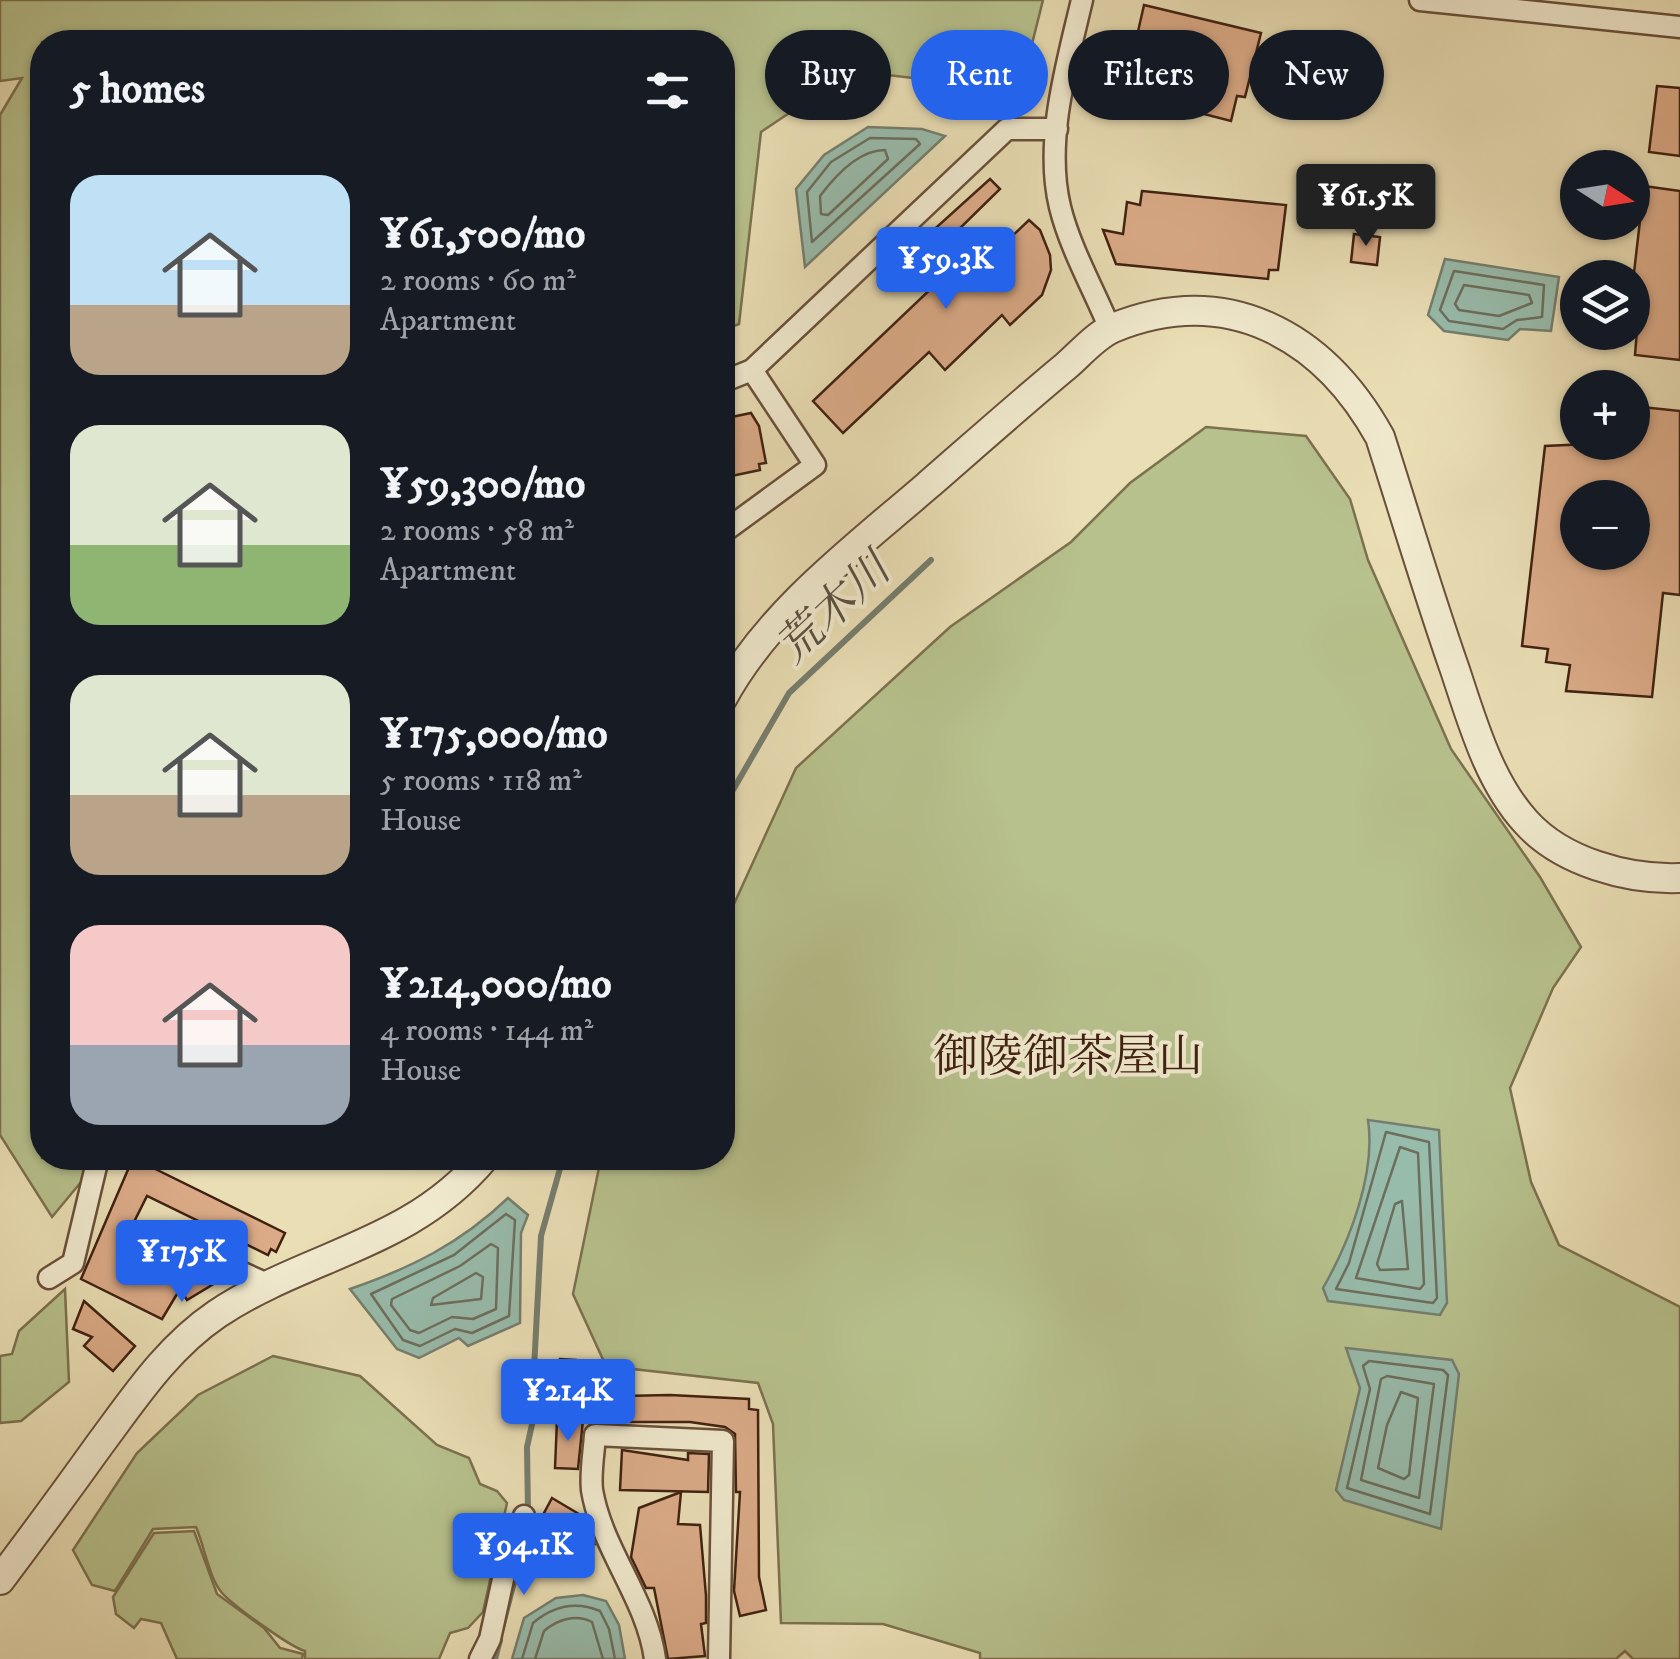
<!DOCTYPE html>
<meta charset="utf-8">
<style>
body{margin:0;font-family:"IM FELL DW Pica","Noto Serif JP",serif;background:#20242c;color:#f1f3f6;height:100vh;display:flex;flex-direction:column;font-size:38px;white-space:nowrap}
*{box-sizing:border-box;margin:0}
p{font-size:32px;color:#9ea1a6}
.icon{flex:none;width:55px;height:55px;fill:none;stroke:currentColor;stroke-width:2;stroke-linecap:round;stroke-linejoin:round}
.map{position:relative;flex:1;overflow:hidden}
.details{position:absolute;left:30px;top:30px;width:705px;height:1140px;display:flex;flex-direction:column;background:#171b24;border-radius:40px;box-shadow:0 2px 8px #0004}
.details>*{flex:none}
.top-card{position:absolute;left:765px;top:30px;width:765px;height:90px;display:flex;gap:20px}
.needle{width:65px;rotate:102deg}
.fabs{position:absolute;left:1560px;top:150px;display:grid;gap:20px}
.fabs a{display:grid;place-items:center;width:90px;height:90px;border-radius:50%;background:#171b24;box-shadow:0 2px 8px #0004;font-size:50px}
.price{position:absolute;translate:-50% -85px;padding:0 22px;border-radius:10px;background:#2563eb;color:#fff;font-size:32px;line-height:65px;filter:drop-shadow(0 2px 5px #0008)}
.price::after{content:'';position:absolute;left:50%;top:60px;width:30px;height:22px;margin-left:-15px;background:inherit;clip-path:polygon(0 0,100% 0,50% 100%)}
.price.active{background:#222;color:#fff}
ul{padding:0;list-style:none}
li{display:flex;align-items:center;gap:30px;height:250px;padding:0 40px}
li span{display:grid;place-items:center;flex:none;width:280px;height:200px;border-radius:30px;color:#555}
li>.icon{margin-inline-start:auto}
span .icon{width:120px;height:120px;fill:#fffc;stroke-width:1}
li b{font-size:42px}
h2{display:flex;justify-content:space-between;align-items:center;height:120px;padding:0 40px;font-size:42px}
.pill{padding:0 35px;border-radius:45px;background:#171b24;box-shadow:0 2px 8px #0004;font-size:35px;line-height:90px}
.pill.active{background:#2563eb;color:#fff}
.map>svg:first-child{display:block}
.green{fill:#b7c18d;stroke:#7c714f;stroke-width:2.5}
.water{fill:#98bcac;stroke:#757e6e;stroke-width:2.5}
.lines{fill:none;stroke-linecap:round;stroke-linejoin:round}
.shore{stroke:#6c6e5e;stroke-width:2.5}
.stream{stroke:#757e6e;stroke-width:6}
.building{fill:#dbab88;stroke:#402111;stroke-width:2.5;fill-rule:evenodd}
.minor-casing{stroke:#6a503a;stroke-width:25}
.tertiary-casing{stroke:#6a503a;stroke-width:32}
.minor{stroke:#f1eacf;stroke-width:20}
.tertiary{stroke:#f1eacf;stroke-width:28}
.labels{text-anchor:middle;stroke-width:8;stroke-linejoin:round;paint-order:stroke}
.water-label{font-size:45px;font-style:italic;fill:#5a5040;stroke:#f1eacf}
.neighbourhood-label{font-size:45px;fill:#402111;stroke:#f1eacf}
</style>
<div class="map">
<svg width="1680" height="1659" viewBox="0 0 1680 1659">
<rect width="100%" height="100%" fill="#eadeb5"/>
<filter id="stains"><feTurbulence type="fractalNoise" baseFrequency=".002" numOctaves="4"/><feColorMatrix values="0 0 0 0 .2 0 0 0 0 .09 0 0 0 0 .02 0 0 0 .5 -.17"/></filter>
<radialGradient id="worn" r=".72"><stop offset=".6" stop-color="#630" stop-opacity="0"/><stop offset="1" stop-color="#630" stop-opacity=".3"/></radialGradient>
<g class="green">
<polygon points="0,0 1043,0 1032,44 966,84 852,71 761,132 739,324 723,330 722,42 42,42 42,1158 101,1158 52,1217 0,1135 0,115 22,78 0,81"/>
<polygon points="1206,427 1306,436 1350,499 1368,560 1451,749 1540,877 1581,947 1553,988 1510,1088 1531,1182 1559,1245 1680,1307 1680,1659 1633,1659 1625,1651 1616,1659 980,1659 980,1653 883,1624 781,1623 773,1424 758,1383 606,1366 573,1294 601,1158 722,1158 723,928 796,768 950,627 1071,542 1130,483"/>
<polygon points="65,1289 69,1382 21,1421 0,1423 0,1356 12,1354 19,1331"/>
<path d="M273,1356L360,1376L437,1445L469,1458L480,1484L497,1491L507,1503L483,1612L468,1628L450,1633L439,1659H305V1651C290,1647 234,1606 222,1593C209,1578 204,1545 196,1527L153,1529L115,1591L92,1585L73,1550L137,1453L198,1395Z"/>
<polygon points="194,1531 217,1594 264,1628 280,1648 303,1654 302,1659 177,1659 161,1623 141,1619 134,1628 116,1614 113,1597 154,1533"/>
</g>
<g class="water">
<polygon points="868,127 922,129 945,136 805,267 796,189 824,155"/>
<polygon points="1445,259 1559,277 1551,331 1520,329 1508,340 1444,331 1428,315"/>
<path d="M1368,1120L1439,1130L1447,1303L1440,1315L1328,1301L1323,1288C1350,1241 1376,1173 1368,1120Z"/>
<path d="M508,1198L528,1215L521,1233L520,1323L468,1346L459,1338L419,1358L397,1349L350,1289C411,1268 461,1243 508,1198Z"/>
<polygon points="1346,1348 1452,1360 1459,1374 1441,1529 1344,1500 1336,1490 1360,1388"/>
<polygon points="583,1595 606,1601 619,1625 625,1659 512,1659 524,1618 556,1598"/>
</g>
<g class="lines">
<g class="shore">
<polygon points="870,138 916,139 920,144 812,242 807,192 831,162"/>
<path d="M885,150L888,159L828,215L821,214L820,196C835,176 858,150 885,150Z"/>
<polygon points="1454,271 1544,285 1542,317 1517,320 1503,329 1449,321 1440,310"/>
<polygon points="1464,285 1529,295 1532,303 1499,316 1459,310 1455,304"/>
<polygon points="1386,1132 1429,1142 1437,1298 1433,1303 1336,1289 1349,1263"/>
<polygon points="1400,1147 1418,1153 1424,1284 1420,1289 1356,1278"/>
<polygon points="1402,1201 1408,1269 1380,1270 1377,1264 1395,1204"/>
<polygon points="506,1214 515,1220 509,1316 472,1333 455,1329 420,1346 403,1340 371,1294 454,1255"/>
<polygon points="491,1244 498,1248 496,1309 473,1319 452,1317 419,1333 410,1330 391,1305 392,1299 460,1266"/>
<polygon points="476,1273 483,1277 481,1299 431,1305 433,1298"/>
<polygon points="1369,1361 1443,1370 1448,1375 1430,1514 1347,1488 1370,1389 1363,1366"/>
<polygon points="1387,1376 1434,1384 1419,1498 1361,1480 1381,1379"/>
<polygon points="1401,1392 1418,1398 1409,1475 1404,1479 1378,1468 1387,1425"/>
<path d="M522,1659L533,1623C553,1606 576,1601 600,1611L609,1629L615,1659"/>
<path d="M535,1659L544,1631C558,1619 576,1614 592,1622L603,1659"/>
</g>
<g class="stream">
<polyline points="722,809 789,693 931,560"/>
<polyline points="528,1511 527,1447 537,1402 533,1388 541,1236 563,1158"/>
<polyline points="502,1628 528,1529"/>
<polyline points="495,1659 500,1640"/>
</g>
</g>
<g class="building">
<polygon points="1144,5 1261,33 1245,97 1237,96 1231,121 1115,91 1130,34 1137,36"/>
<polygon points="1657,86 1680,88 1680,156 1649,152"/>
<polygon points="990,179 1000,189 955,233 984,263 1029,220 1040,230 1050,255 1051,270 1042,295 1010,325 1002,315 945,370 929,352 843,433 813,401 957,264 929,234"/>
<polygon points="1644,186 1680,191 1680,360 1635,355 1638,318 1632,317 1632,290"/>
<polygon points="1142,191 1286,205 1278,270 1269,270 1268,279 1116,264 1103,230 1123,234 1127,202 1140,205"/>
<polygon points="1354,234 1380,237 1377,265 1351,262"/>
<path d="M1632,406L1680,411V595L1663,593L1652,697L1566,691L1570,665L1546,662L1548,649L1522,646L1545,446L1632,442ZM1578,498H1632V552H1578Z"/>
<polygon points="751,413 759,426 766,463 759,464 760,470 722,478 722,419"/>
<polygon points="133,1158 285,1233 276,1252 271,1249 268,1255 147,1196 133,1224 144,1242 157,1256 169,1255 184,1281 201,1270 212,1285 187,1300 180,1289 162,1319 81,1279"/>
<polygon points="84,1301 135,1346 113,1371 84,1346 92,1337 73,1329"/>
<polygon points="560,1359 576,1360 575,1386 558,1385"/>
<polygon points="670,1395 749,1399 749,1409 758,1410 759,1577 766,1610 740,1616 734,1591 740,1492 736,1492 735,1434 725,1427 690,1422 622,1422 623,1396"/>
<polygon points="557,1420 583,1420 578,1469 555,1468"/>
<polygon points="622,1450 688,1460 688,1453 709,1454 708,1492 620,1490"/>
<polygon points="681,1492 678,1524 700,1525 706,1596 706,1623 701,1624 705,1656 668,1659 654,1588 646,1588 631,1557 639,1508"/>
<polygon points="552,1498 584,1517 594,1543 544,1513"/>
</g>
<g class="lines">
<defs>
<g id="minor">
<path d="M1082,0C1067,64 1044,141 1060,207C1070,248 1094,290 1110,329"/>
<polyline points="1420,0 1680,27"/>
<polyline points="722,382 752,370 1007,129 1057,129"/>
<polyline points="722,533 815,465 752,370"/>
<polyline points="154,1233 267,1284"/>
<polyline points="49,1278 73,1263 98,1158"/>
<polyline points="480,1659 490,1639 505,1570 524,1516"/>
<path d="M655,1659C647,1599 602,1550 592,1490C590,1473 594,1452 595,1435L723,1441L719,1659"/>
</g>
<g id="tertiary">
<path d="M722,699C769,612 854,549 927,486C973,446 1019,405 1066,366C1080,354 1096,335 1113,328C1228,281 1324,336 1380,437C1405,515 1428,593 1455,670C1472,721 1489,782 1526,822C1562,862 1628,880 1680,878"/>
<path d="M0,1580C34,1535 67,1490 100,1444C135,1397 167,1348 217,1314C307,1254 410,1246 484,1158"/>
</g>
</defs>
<use href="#minor" class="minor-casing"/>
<use href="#tertiary" class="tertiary-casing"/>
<use href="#minor" class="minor"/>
<use href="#tertiary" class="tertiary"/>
</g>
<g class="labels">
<g class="water-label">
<text transform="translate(832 607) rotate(-43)" y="16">荒木川</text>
</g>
<g class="neighbourhood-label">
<text x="1068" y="1071">御陵御茶屋山</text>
</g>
</g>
<rect width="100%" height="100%" filter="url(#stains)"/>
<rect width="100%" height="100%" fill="url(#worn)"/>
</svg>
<div class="fabs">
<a><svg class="needle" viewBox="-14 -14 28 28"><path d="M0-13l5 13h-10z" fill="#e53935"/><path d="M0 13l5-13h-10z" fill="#9ea1a6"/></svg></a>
<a><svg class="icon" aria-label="layers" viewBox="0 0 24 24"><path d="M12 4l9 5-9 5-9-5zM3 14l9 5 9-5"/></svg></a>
<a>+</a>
<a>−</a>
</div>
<b class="price active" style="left:1366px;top:249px">¥61.5K</b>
<b class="price" style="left:946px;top:312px">¥59.3K</b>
<b class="price" style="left:182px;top:1305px">¥175K</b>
<b class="price" style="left:568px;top:1444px">¥214K</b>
<b class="price" style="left:524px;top:1598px">¥94.1K</b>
<div class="top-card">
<a class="pill">Buy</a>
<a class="pill active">Rent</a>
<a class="pill">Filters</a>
<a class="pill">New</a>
</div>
<section class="details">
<h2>5 homes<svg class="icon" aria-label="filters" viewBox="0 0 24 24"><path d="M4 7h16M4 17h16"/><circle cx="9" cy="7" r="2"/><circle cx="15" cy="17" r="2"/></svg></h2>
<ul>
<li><span style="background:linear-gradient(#bfe0f5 65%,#b9a48a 0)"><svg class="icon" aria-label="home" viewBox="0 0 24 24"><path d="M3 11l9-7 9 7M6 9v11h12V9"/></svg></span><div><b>¥61,500/mo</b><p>2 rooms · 60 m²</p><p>Apartment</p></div></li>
<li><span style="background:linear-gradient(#dfe7d0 60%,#8fb573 0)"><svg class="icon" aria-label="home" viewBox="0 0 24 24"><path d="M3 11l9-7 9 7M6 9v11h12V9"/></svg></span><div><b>¥59,300/mo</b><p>2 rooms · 58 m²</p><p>Apartment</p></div></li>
<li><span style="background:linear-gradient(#dfe7d0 60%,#b9a48a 0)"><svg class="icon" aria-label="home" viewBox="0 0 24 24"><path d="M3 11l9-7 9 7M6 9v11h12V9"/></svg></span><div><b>¥175,000/mo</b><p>5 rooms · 118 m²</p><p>House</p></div></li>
<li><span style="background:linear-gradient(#f6c9c9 60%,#9aa5b1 0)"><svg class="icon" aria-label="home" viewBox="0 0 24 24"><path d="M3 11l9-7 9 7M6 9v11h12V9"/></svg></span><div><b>¥214,000/mo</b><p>4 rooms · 144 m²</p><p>House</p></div></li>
</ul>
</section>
</div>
